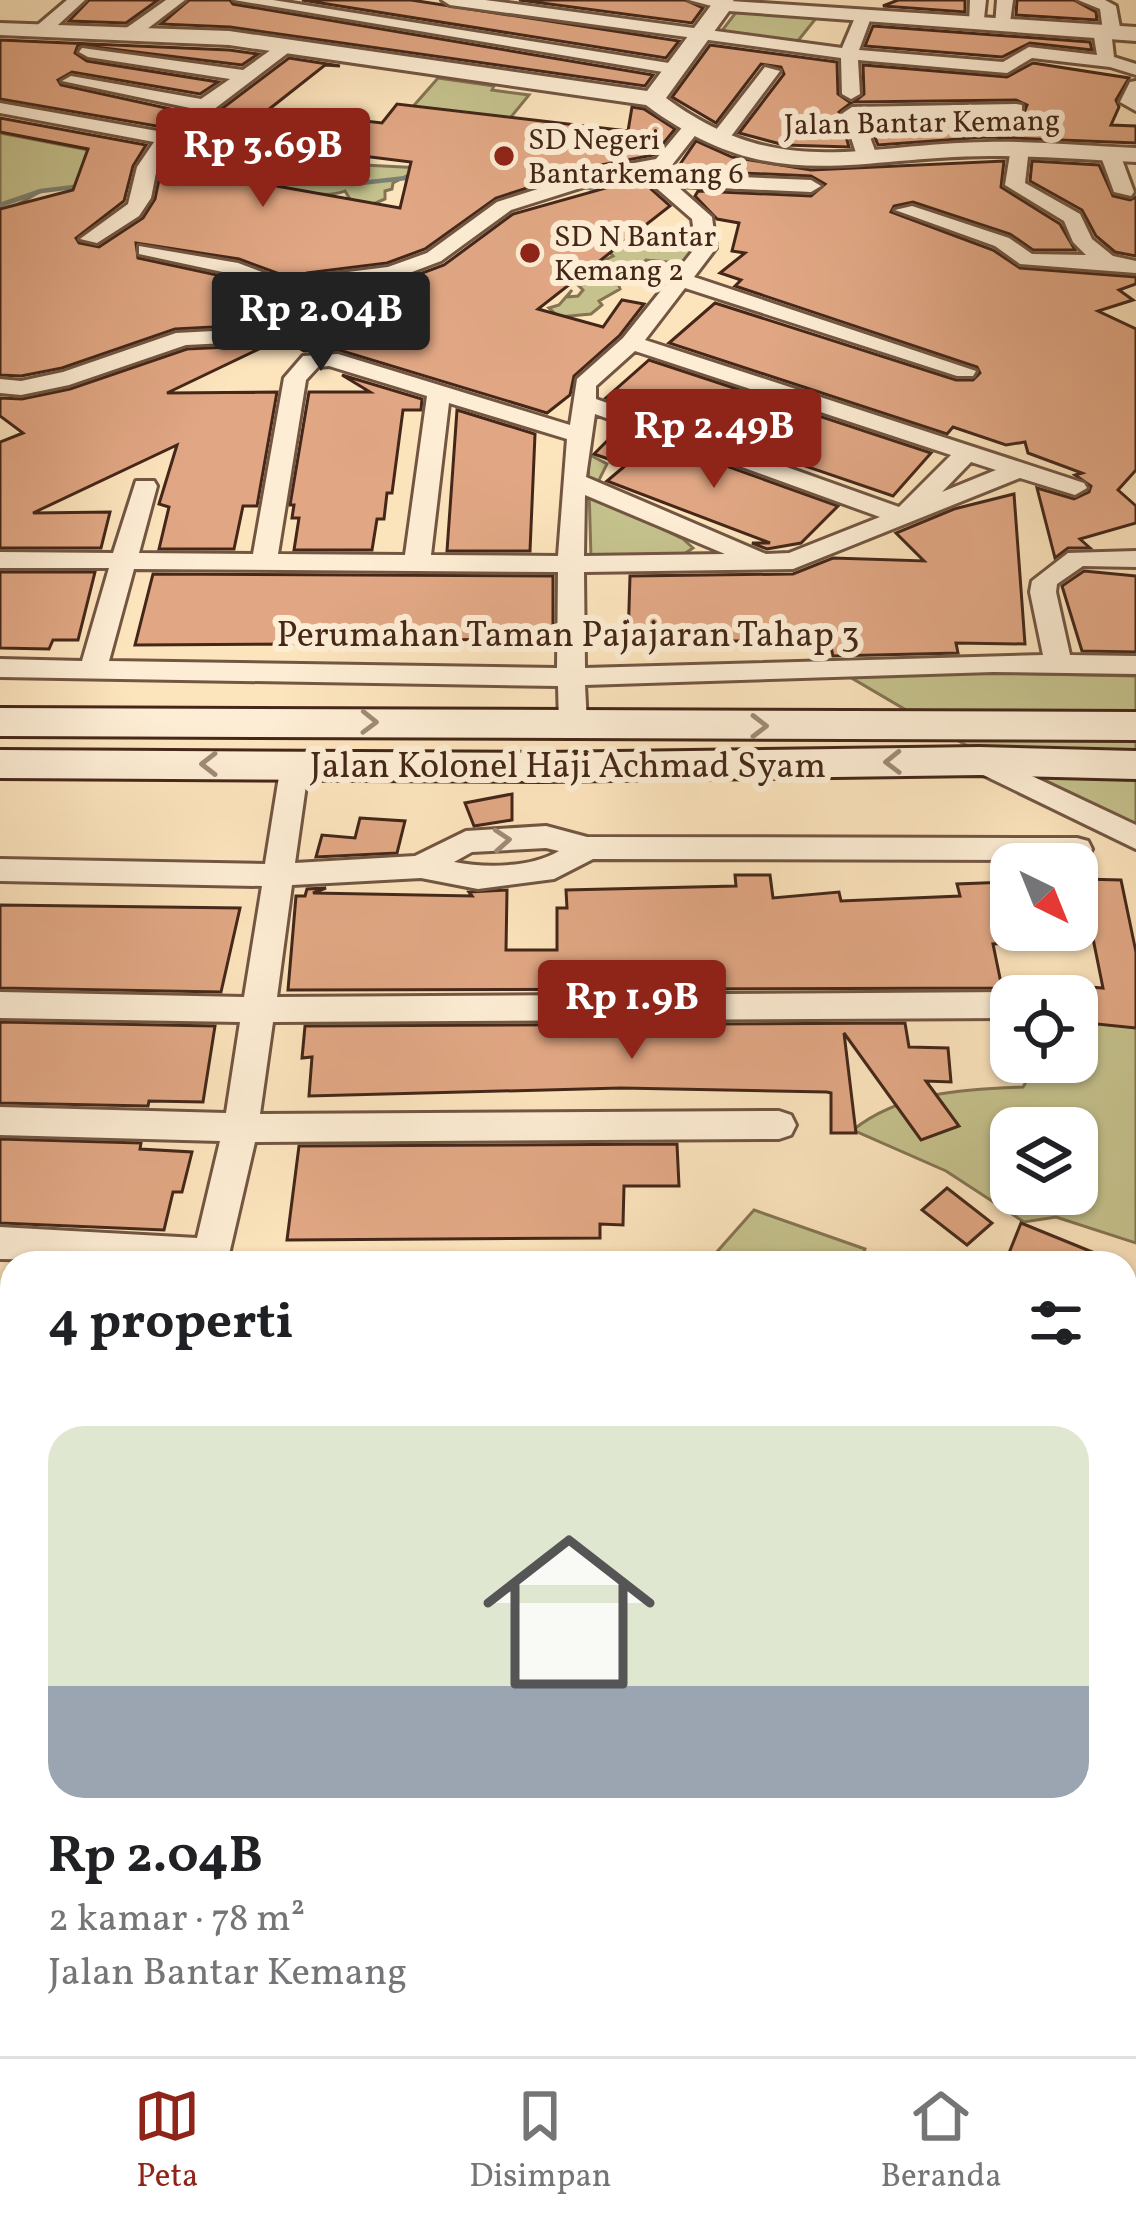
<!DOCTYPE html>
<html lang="id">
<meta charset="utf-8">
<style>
body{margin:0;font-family:Vollkorn,serif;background:#f6f6f6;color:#202124;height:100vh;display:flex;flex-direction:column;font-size:45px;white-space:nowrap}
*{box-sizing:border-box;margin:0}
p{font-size:39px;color:#757577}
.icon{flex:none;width:66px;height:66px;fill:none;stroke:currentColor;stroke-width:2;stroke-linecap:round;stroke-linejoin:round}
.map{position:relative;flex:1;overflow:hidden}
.sheet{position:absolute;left:0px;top:1251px;width:1137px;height:807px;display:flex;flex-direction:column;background:#fff;border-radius:36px 36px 0 0;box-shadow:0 3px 9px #0004}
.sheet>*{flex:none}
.needle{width:78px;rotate:137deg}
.fabs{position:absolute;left:990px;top:843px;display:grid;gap:24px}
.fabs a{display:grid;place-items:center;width:108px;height:108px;border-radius:24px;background:#fff;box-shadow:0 3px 9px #0004;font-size:60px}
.price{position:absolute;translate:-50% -102px;padding:0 27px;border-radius:12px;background:#8f2418;color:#fff;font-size:39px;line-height:78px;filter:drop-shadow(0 3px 6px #0008)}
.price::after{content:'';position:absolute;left:50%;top:72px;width:36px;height:27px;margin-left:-18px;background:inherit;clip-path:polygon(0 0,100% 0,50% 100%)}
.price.on{background:#222;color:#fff}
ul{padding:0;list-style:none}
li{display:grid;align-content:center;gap:24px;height:636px;padding:0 48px}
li+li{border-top:3px solid #e0e0e0}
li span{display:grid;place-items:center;height:372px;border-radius:36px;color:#555}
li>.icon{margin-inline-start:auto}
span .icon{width:216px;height:216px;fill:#fffc;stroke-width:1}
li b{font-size:51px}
h2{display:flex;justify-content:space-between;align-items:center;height:144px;padding:0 48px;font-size:51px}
.tabs{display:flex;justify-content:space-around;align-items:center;height:168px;border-top:3px solid #e0e0e0;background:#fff;font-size:33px;color:#757577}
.tabs a{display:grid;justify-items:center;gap:6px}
.tabs .on{color:#8f2418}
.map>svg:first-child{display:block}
.green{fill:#c5c28d;stroke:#847453;stroke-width:3;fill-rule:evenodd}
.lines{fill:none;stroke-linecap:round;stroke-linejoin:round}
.stream{stroke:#7b8275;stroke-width:4.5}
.building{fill:#e1a784;stroke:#442719;stroke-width:3;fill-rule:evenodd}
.minor-casing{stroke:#725642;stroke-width:6}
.tertiary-casing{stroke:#725642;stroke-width:6}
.secondary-casing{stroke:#442719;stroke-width:6}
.minor{fill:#fdedd4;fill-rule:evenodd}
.tertiary{fill:#fdedd4;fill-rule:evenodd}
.secondary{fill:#fdedd4;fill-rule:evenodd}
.oneway{stroke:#a08a76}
.poi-dot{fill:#8f2418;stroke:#fdedd4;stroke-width:4.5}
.labels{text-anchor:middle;stroke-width:12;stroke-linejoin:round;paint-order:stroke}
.far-street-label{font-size:30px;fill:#442719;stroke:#fdedd4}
.far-poi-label{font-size:30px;fill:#442719;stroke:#fdedd4;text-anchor:start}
.street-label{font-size:36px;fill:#442719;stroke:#fdedd4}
</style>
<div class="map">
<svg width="1136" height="2056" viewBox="0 0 1136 2056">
<rect width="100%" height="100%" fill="#fce4bd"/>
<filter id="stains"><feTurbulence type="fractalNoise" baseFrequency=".00167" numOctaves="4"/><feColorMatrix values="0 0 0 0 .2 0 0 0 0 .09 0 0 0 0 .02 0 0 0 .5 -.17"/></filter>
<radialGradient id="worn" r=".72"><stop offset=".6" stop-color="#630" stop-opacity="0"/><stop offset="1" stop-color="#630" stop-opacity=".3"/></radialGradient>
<g class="green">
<polygon points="737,11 817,17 793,47 717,37"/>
<polygon points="438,78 494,86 492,90 529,95 498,133 402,119"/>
<polygon points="0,133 109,154 97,184 41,191 0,215"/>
<path d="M186,141L249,148L284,144L286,150L275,153L283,158L262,165L264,170L294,173L291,176L331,171L342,175L364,165L422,168L393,183L392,189L385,191V199L371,205L353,204L345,191C317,204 186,174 146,169L170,142Z"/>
<polygon points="645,240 650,247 690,250 690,256 682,262 687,273 663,283 672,268 668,262 646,260 633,274 623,275 625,280 618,283 620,289 599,301 602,305 591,314 559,317 549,308 559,305 572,290 567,297 578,296 583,290 579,286 593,281 592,274 601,271 597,264 613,256 607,250"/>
<polygon points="588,454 607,464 594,490 601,499 683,539 693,548 681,556 591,558"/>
<polygon points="838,670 1136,676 1136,845"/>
<path d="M1077,1005L1136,1016V1243L1056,1217L1024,1222L946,1171L853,1130C900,1092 964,1089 1023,1087L1038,1062H1077ZM1011,1128H1077V1194H1011Z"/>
<polygon points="754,1210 865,1249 860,1263 707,1263"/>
<polygon points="12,1935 12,2046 539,2046 536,2056 0,2056 0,1954"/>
<polygon points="602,2046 857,2046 854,2056 600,2056"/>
</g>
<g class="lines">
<g class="stream">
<polyline points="211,173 352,184 415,177"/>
<polyline points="545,178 603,191"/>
<polyline points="0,205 41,191 82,186"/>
</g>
</g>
<g class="building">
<polygon points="89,0 158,0 126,23 69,21"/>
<polygon points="189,0 230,0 233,4 653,75 645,86 230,27 161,24"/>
<polygon points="302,0 411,0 679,41 666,58"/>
<polygon points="519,0 685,0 703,8 692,23"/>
<polygon points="898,0 965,0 965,12 883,6"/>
<polygon points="1017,0 1074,0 1096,12 1097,20 1016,15"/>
<polygon points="873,26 1090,42 1092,50 1030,43 1002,57 865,46"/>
<polygon points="0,40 229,50 258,54 242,65 78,45 75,53 87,61 218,82 200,94 72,72 58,80 61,85 180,111 162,127 0,99"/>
<polygon points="710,45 837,62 838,94 851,103 839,112 849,147 784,145 739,133 784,74 781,67 761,64 716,123 672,97"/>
<path d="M289,58L340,66L325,65L268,110L382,123L397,104L628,131L632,107L644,109L675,129L654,155L596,166L496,198L425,249L387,263L307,273L293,279L239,259L136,243L138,258L231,278L270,295L213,327L175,329L62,368L21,376L0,375V209L73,190L88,149L0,132V118L146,145L133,166L124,201L76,238L79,243L99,247L143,218L155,199L162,165L187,135ZM225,139L411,162L400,208L220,176Z"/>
<polygon points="1033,63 1129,78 1116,100 1119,107 1111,125 1136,126 1136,143 987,137 878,145 869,122 1022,118 1027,105 1016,100 854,102 864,94 863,65 1007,77"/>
<polygon points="696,141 732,157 811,170 1004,161 1001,187 1060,224 1075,250 1033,250 1010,234 913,202 894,206 891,212 993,250 1020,268 1136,277 1136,284 1119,290 1133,300 1098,311 1136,329 1136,470 1118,490 1136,506 1136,523 1080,539 1090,548 1068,548 1055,558 1037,488 1074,499 1089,492 1091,486 1075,475 1082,473 1028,453 1025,442 1006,445 953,427 947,434 669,343 715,303 956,380 973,380 980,373 977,367 735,286 741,280 720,273 745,253 732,251 739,223 717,219 695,196 698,191 811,196 825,184 811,176 676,170"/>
<polygon points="1032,161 1099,165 1113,196 1130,200 1136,197 1136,256 1115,252 1096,236 1082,210 1030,181"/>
<polygon points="648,176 651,189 670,206 538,309 603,327 622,300 644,304 620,335 574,376 570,395 547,413 339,350 304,351 282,338 167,393 277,392 257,506 243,506 234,549 159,549 169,507 159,504 177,445 33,513 110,512 101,548 0,548 0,442 23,433 0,416 0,398 22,399 70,389 187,349 228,347 278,322 316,293 401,281 444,265 513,214"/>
<polygon points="649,360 931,453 893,496 606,398"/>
<polygon points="342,375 422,399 421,410 403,410 392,493 387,493 384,519 377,519 372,550 294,550 299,518 292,518 294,505 290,505 309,392 370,392"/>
<polygon points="457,410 535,434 530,551 447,551"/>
<polygon points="620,428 838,506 801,543 767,549 752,543 770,543 607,481 626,465 594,454"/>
<polygon points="1014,494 1025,644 956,643 958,653 833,656 830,642 628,640 630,576 793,574 833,558 924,561 896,533 954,509"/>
<polygon points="1084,571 1136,576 1136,652 1082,651 1062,586"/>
<polygon points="0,572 95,572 78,640 53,640 49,649 0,648"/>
<polygon points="153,574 553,576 553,639 423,640 329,644 328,648 301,648 302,644 135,645"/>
<polygon points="512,794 512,820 474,826 465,803"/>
<polygon points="360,818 405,821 397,853 316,857 322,835 355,838"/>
<polygon points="735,875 770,875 773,898 839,892 841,901 960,896 957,884 1008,882 1011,943 993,944 1002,988 288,990 296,896 305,896 307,889 326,888 313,893 472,896 469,892 507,890 506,950 557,950 557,908 567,908 566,890 736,886"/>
<polygon points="1081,879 1121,880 1136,952 1136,1028 1077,1022 1077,986 1103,988"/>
<polygon points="0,905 240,908 221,992 0,988"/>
<polygon points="0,1022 215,1026 203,1102 149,1101 148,1106 0,1103"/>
<polygon points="905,1023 909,1047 948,1048 951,1082 926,1081 959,1126 921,1140 844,1033 856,1133 831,1133 831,1093 827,1092 621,1088 309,1096 312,1057 302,1058 305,1026"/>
<polygon points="0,1139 141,1143 140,1149 192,1152 182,1192 173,1192 164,1230 0,1223"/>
<polygon points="677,1144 679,1186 624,1186 623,1225 600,1224 600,1238 287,1240 299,1146"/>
<polygon points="947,1188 992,1223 967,1245 922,1210"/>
<polygon points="1021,1223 1117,1262 1117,1263 1005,1263"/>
</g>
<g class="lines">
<defs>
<g id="minor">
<polygon points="67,0 85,0 46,36 34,36 34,28"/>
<polygon points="166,0 185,0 134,39 122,39 122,31"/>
<polygon points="234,0 273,0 675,64 684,69 675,74"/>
<polygon points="442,0 485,0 842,48 856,15 864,10 872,15 859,50 1003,62 1029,47 1097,55 1094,37 1103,31 1100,9 1078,0 1105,0 1116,6 1121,33 1112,39 1114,57 1136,64 1136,75 1110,67 1032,58 1007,73 858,60 860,94 851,99 842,94 841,58 450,5"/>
<polygon points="689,0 734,0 723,9"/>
<polygon points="970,0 986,0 983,28 969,24"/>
<polygon points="997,0 1013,0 1009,30 995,26"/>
<polygon points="282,42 297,46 184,132 158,163 151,198 139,216 97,243 80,239 128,204 137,167 154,142 0,113 0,103 163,132 190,108 62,81 71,76 201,99 230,79 88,57 79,52 82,48 243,70"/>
<polygon points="765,67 780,71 726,143 712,143 712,135"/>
<polygon points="1136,81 1136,111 1120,102 1130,82"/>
<polygon points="1016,104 1022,105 1022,113 863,118 877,156 867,162 857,156 843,113 852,107"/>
<path d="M685,124L701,128L672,165L671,174L811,180L821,186L811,192L677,186L712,217L716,248L694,277L976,371L973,376H957L685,288L645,340L1084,483L1087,488L1075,495L1020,478L793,569L584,572L585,668L1043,655L1030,592L1032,581L1068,553L1136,551V567L1083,566L1057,584L1056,592L1070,655L1136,656V674L993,672L585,685L587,724L573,733L559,724L558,686L0,677V659L82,661L109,568H0V552L113,553L136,481H154L157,486L139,553L253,554L284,378L303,356L338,354L570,425L577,379L623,338L696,247L692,219L654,186L652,171L609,179L511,210L441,261L399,277L314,289L276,318L226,343L186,345L69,385L21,395L0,393V379L21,381L63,372L176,333L214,331L280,294L232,274L139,254V246L238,263L293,284L308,277L388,267L427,253L497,202L597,170L656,159ZM635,351L951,455L899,507L596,399V386ZM329,366L427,396L405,555L278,554L306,380L318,367ZM449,403L567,439L558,556L431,555ZM595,414L880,517L789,553L766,554L586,477ZM971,462L996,470L942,492ZM585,495L725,554L584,556ZM134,569L558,572L557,668L109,661Z"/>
<polygon points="1020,142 1029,148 1025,183 1080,214 1092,239 1113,256 1136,261 1136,273 1020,264 995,246 895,210 912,206 1009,238 1032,254 1086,255 1073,242 1064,221 1005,185 1011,148"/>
<polygon points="1103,150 1120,154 1134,192 1131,196 1114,192 1100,154"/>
<polygon points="979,751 1136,825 1136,849 969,768 965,761 969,754"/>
<path d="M295,754L309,764L295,863L415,856L466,831L546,826L587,837L1077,838L1088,841L1092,849L1088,857L1077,860L593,859L554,879L478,889L421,878L292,885L277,997L1011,992L1022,996H1011V1018L273,1022L260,1114L779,1111L791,1115L796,1125L791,1135L779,1139L255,1142L227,1263L0,1259V1227L197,1238L220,1141L0,1135V1107L226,1113L240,1022L0,1018V992L244,997L262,886L0,881V859L265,864L281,764ZM546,848L559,851C531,868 485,868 454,862L472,852Z"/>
<polygon points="0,1361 12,1362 12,1398 0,1397"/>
<polygon points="1125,1374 1136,1378 1136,1415 1125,1411"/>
<polygon points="12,1432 12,1483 0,1488 0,1437"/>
<polygon points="12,1534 12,1584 0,1588 0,1539"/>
<polygon points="1125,1623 1136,1627 1136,1671 1125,1667"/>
<polygon points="1125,1997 1136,2001 1136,2051 1123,2046"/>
<polygon points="552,2046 602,2046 599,2056 549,2056"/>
<polygon points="972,2046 1022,2046 1020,2056 970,2056"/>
</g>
<path id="tertiary" d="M715,0L1136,27V41L729,11L666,98C780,182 858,144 987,142C1036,141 1087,146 1136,148V162C1087,160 1038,156 989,156C849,157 771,198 646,105L229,45L0,35V23L229,31L647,91Z"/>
<g id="secondary">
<polygon points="0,708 1136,712 1136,740 0,736"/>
<polygon points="979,747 1136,751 1136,779 979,775 541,781 0,778 0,750 541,753"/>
</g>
</defs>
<use href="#minor" class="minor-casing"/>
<use href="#tertiary" class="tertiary-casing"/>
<use href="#secondary" class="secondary-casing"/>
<use href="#minor" class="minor"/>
<use href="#tertiary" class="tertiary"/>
<use href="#secondary" class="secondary"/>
</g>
<defs><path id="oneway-chevron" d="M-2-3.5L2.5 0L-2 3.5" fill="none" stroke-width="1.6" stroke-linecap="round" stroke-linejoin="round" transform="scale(3)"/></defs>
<g class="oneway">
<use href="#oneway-chevron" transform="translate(369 722) rotate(1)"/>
<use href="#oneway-chevron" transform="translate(759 726)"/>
<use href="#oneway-chevron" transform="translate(893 762) rotate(179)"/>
<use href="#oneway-chevron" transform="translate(209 764) rotate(-180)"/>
<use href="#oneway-chevron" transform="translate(502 840) rotate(-4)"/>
</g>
<g class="poi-dot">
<circle cx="504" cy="156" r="12"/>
<circle cx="530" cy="253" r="12"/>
</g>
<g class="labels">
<g class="far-street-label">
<text transform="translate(922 122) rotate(-1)" y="10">Jalan Bantar Kemang</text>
</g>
<g class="far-poi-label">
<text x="528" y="149">SD Negeri<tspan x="528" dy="34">Bantarkemang 6</tspan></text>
<text x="554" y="246">SD N Bantar<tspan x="554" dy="34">Kemang 2</tspan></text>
</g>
<g class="street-label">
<text x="568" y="646">Perumahan Taman Pajajaran Tahap 3</text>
<text x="568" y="777">Jalan Kolonel Haji Achmad Syam</text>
</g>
</g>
<rect width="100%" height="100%" filter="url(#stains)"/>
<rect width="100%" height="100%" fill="url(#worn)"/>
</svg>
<div class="fabs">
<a><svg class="needle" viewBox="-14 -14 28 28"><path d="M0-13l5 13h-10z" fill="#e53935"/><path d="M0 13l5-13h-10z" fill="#757577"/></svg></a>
<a><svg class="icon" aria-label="locate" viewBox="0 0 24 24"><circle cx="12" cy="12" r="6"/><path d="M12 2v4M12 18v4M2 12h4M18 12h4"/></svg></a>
<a><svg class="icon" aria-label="layers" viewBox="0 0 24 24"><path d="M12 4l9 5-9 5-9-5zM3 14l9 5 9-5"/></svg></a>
</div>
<b class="price" style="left:263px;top:210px">Rp 3.69B</b>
<b class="price on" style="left:321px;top:374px">Rp 2.04B</b>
<b class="price" style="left:714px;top:491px">Rp 2.49B</b>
<b class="price" style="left:632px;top:1062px">Rp 1.9B</b>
<section class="sheet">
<h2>4 properti<svg class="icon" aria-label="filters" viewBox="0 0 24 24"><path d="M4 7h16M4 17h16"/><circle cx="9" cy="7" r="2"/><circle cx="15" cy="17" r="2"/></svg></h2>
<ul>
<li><span style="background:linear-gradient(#dfe7d0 70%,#9aa5b1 0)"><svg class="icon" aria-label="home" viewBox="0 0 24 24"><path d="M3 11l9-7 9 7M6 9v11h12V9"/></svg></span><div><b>Rp 2.04B</b><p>2 kamar · 78 m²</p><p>Jalan Bantar Kemang</p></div></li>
</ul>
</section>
</div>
<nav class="tabs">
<a class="on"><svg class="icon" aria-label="map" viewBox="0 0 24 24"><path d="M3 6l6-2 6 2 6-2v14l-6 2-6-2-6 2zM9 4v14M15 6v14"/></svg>Peta</a>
<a><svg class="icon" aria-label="saved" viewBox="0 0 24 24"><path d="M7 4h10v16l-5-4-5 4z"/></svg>Disimpan</a>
<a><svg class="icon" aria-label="home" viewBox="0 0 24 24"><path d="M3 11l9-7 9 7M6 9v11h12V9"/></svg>Beranda</a>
</nav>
